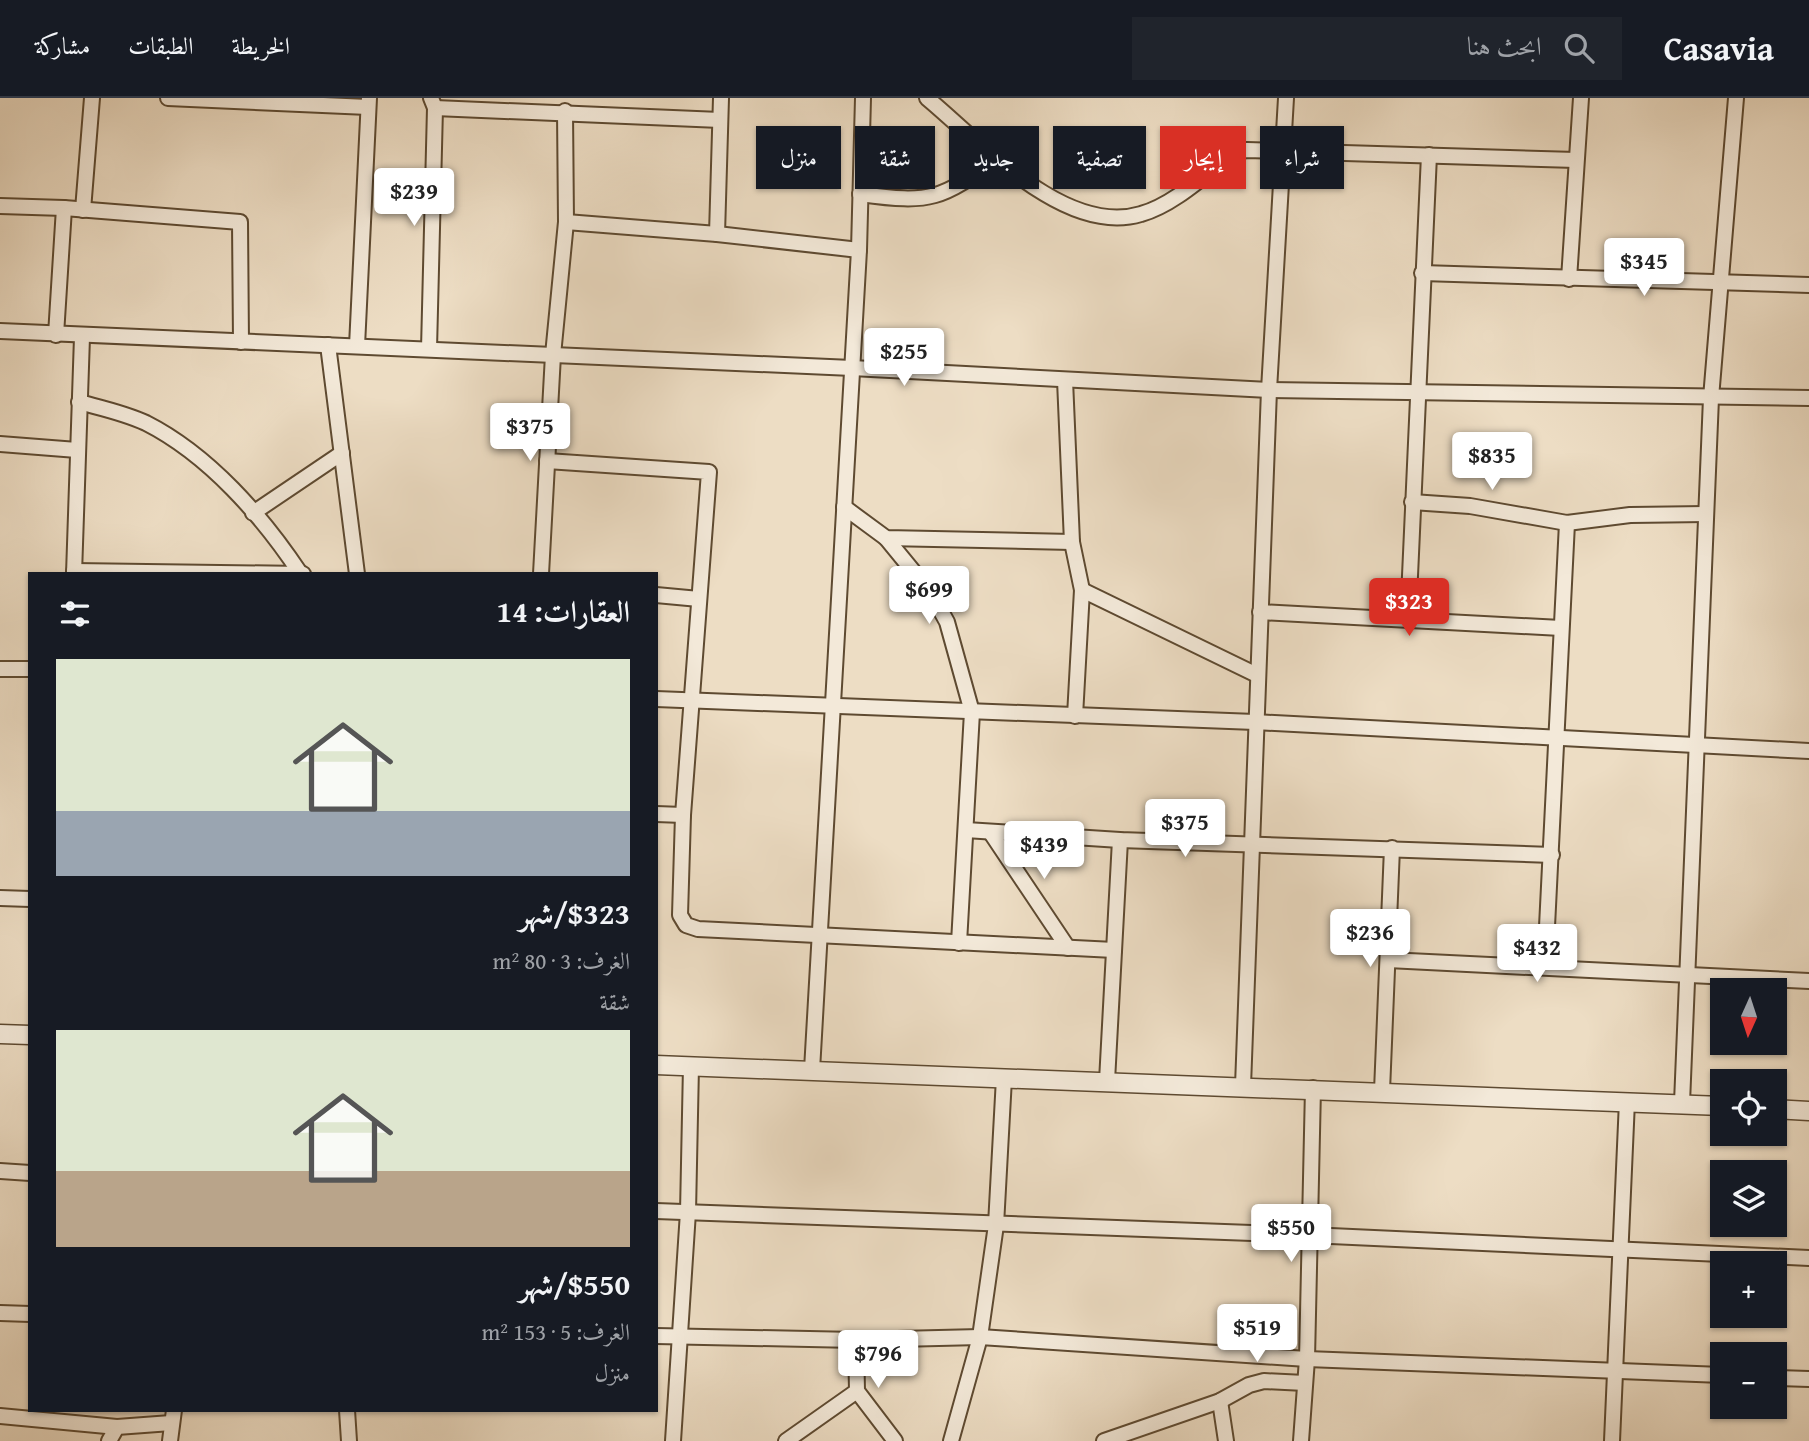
<!DOCTYPE html>
<html lang="ar">
<meta charset="utf-8">
<style>
body{margin:0;font-family:"Gentium Book Plus",Amiri,serif;background:#20242c;color:#f1f3f6;direction:rtl;height:100vh;display:flex;flex-direction:column;font-size:26px;white-space:nowrap}
*{box-sizing:border-box;margin:0}
p{font-size:23px;color:#9ea1a6}
.icon{flex:none;width:38px;height:38px;fill:none;stroke:currentColor;stroke-width:2;stroke-linecap:round;stroke-linejoin:round}
.map{position:relative;flex:1;overflow:hidden;direction:ltr}
.panel{position:absolute;left:28px;top:474px;width:630px;height:840px;display:flex;flex-direction:column;background:#171b24;border-radius:0px;box-shadow:0 2px 5px #0004;direction:rtl}
.panel>*{flex:none}
.guide{position:absolute;left:679px;top:28px;width:665px;height:63px;direction:rtl;display:flex;gap:14px}
.needle{width:46px;rotate:183deg}
.tools{position:absolute;left:1710px;top:880px;display:grid;gap:14px}
.tools a{display:grid;place-items:center;width:77px;height:77px;border-radius:0px;background:#171b24;box-shadow:0 2px 5px #0004;font-size:35px}
.price{position:absolute;translate:-50% -60px;padding:0 16px;border-radius:7px;background:#fff;color:#222;font-size:23px;line-height:46px;filter:drop-shadow(0 2px 4px #0008)}
.price::after{content:'';position:absolute;left:50%;top:42px;width:21px;height:16px;margin-left:-10px;background:inherit;clip-path:polygon(0 0,100% 0,50% 100%)}
.price.active{background:#d93025;color:#fff}
ul{padding:0;list-style:none}
li{display:grid;align-content:center;gap:14px;height:371px;padding:0 28px}
li span{display:grid;place-items:center;height:217px;border-radius:0px;color:#555}
li>.icon{margin-inline-start:auto}
span .icon{width:126px;height:126px;fill:#fffc;stroke-width:1}
li b{font-size:30px}
h2{display:flex;justify-content:space-between;align-items:center;height:84px;padding:0 28px;font-size:30px}
.chip{padding:0 24px;border-radius:0px;background:#171b24;box-shadow:0 2px 5px #0004;font-size:24px;line-height:63px}
.chip.active{background:#d93025;color:#fff}
header{display:flex;align-items:center;gap:42px;box-sizing:border-box;height:98px;padding:0 35px;background:#171b24;border-bottom:2px solid #363941}
header strong{font-size:33px}
nav{display:flex;gap:38px;margin-inline-start:auto;font-size:24px}
.search{width:490px;height:63px;background:#20242c;display:flex;align-items:center;gap:18px;box-sizing:border-box;padding:0 24px;border-radius:0px;color:#9ea1a6;font-size:26px}
.map>svg:first-child{display:block}
.lines{fill:none;stroke-linecap:round;stroke-linejoin:round}
.minor-casing{stroke:#5e4a31;stroke-width:18}
.tertiary-casing{stroke:#5e4a31;stroke-width:21}
.minor{stroke:#f3e9d9;stroke-width:14}
.tertiary{stroke:#f3e9d9;stroke-width:18}
</style>
<header>
<strong>Casavia</strong>
<div class="search"><svg class="icon" aria-label="search" viewBox="0 0 24 24"><circle cx="10" cy="10" r="6"/><path d="M15 15l6 6"/></svg>ابحث هنا</div>
<nav><a>الخريطة</a><a>الطبقات</a><a>مشاركة</a></nav>
</header>
<div class="map">
<svg width="1809" height="1343" viewBox="0 0 1809 1343">
<rect width="100%" height="100%" fill="#edddc4"/>
<filter id="stains"><feTurbulence type="fractalNoise" baseFrequency=".00286" numOctaves="4"/><feColorMatrix values="0 0 0 0 .2 0 0 0 0 .09 0 0 0 0 .02 0 0 0 .5 -.17"/></filter>
<radialGradient id="worn" r=".72"><stop offset=".6" stop-color="#630" stop-opacity="0"/><stop offset="1" stop-color="#630" stop-opacity=".3"/></radialGradient>
<g class="lines">
<defs>
<g id="minor">
<polyline points="168,0 368,9"/>
<path d="M927,0C980,44 1065,139 1141,116C1174,107 1207,75 1235,54L1247,52L1576,62"/>
<polyline points="435,10 720,22"/>
<path d="M860,96C933,106 940,101 999,60"/>
<polyline points="0,108 64,110 240,124 241,244"/>
<polyline points="83,112 92,0"/>
<polyline points="566,124 717,136 859,152"/>
<polyline points="717,136 721,0"/>
<polyline points="1422,175 1809,187"/>
<polyline points="1569,181 1581,0"/>
<polyline points="0,233 852,270 1269,292 1809,300"/>
<polyline points="56,237 64,110"/>
<polyline points="328,247 357,476"/>
<polyline points="357,248 369,0"/>
<polyline points="429,251 435,10 431,0"/>
<polyline points="1065,282 1072,444 1082,492 1075,618"/>
<path d="M79,304C101,310 125,315 146,325C209,357 262,418 300,475"/>
<polyline points="0,346 77,352"/>
<polyline points="547,363 709,374 683,717 680,817 686,827 698,831 1114,852"/>
<polyline points="1412,404 1470,408 1567,425 1630,417 1706,416"/>
<polyline points="844,409 886,440 1072,444"/>
<polyline points="253,415 342,355"/>
<polyline points="886,440 931,495 947,524 972,614 959,845"/>
<polyline points="74,473 303,476"/>
<polyline points="74,476 82,239"/>
<polyline points="541,476 553,257 566,124 565,13"/>
<polyline points="1082,492 1257,577"/>
<polyline points="656,497 699,501"/>
<polyline points="1260,514 1561,530"/>
<polyline points="1408,522 1429,57"/>
<polyline points="0,571 30,571"/>
<polyline points="656,601 1255,624 1809,653"/>
<polyline points="656,716 683,717"/>
<polyline points="966,732 1120,742 1552,757"/>
<polyline points="991,735 1068,850"/>
<polyline points="0,800 30,801"/>
<polyline points="1388,862 1809,883"/>
<polyline points="1545,869 1567,425"/>
<polyline points="812,972 859,152 863,0"/>
<polyline points="1107,983 1120,742"/>
<polyline points="1243,988 1269,292 1286,0"/>
<polyline points="1382,993 1392,750"/>
<polyline points="1682,1005 1711,300 1736,0"/>
<polyline points="0,1073 30,1075"/>
<polyline points="656,1113 1309,1137 1809,1160"/>
<polyline points="0,1215 30,1216"/>
<polyline points="656,1238 856,1242 980,1239 1307,1261 1722,1277"/>
<polyline points="856,1242 857,1293 895,1343"/>
<polyline points="1774,1280 1809,1281"/>
<polyline points="1220,1303 1226,1343"/>
<polyline points="347,1312 349,1343"/>
<polyline points="0,1318 117,1329"/>
<polyline points="109,1343 117,1329 171,1325"/>
<polyline points="170,1343 174,1312"/>
<polyline points="673,1343 688,1114 691,968"/>
<polyline points="786,1343 857,1293"/>
<polyline points="951,1343 980,1239 996,1127 1004,980"/>
<polyline points="1104,1343 1220,1303 1249,1287 1264,1283 1305,1285"/>
<polyline points="1301,1343 1307,1261 1313,990"/>
<polyline points="1612,1343 1627,1003"/>
</g>
<g id="tertiary">
<polyline points="0,936 30,937"/>
<polyline points="656,967 1722,1008"/>
<polyline points="1774,1011 1809,1013"/>
</g>
</defs>
<use href="#minor" class="minor-casing"/>
<use href="#tertiary" class="tertiary-casing"/>
<use href="#minor" class="minor"/>
<use href="#tertiary" class="tertiary"/>
</g>
<rect width="100%" height="100%" filter="url(#stains)"/>
<rect width="100%" height="100%" fill="url(#worn)"/>
</svg>
<div class="tools">
<a><svg class="needle" viewBox="-14 -14 28 28"><path d="M0-13l5 13h-10z" fill="#e53935"/><path d="M0 13l5-13h-10z" fill="#9ea1a6"/></svg></a>
<a><svg class="icon" aria-label="locate" viewBox="0 0 24 24"><circle cx="12" cy="12" r="6"/><path d="M12 2v4M12 18v4M2 12h4M18 12h4"/></svg></a>
<a><svg class="icon" aria-label="layers" viewBox="0 0 24 24"><path d="M12 4l9 5-9 5-9-5zM3 14l9 5 9-5"/></svg></a>
<a>+</a>
<a>−</a>
</div>
<b class="price" style="left:414px;top:130px">$239</b>
<b class="price" style="left:1644px;top:200px">$345</b>
<b class="price" style="left:904px;top:290px">$255</b>
<b class="price" style="left:530px;top:365px">$375</b>
<b class="price" style="left:1492px;top:394px">$835</b>
<b class="price" style="left:929px;top:528px">$699</b>
<b class="price active" style="left:1409px;top:540px">$323</b>
<b class="price" style="left:1185px;top:761px">$375</b>
<b class="price" style="left:1044px;top:783px">$439</b>
<b class="price" style="left:1370px;top:871px">$236</b>
<b class="price" style="left:1537px;top:886px">$432</b>
<b class="price" style="left:1291px;top:1166px">$550</b>
<b class="price" style="left:1257px;top:1266px">$519</b>
<b class="price" style="left:878px;top:1292px">$796</b>
<div class="guide">
<a class="chip">شراء</a>
<a class="chip active">إيجار</a>
<a class="chip">تصفية</a>
<a class="chip">جديد</a>
<a class="chip">شقة</a>
<a class="chip">منزل</a>
</div>
<section class="panel">
<h2>العقارات: 14<svg class="icon" aria-label="filters" viewBox="0 0 24 24"><path d="M4 7h16M4 17h16"/><circle cx="9" cy="7" r="2"/><circle cx="15" cy="17" r="2"/></svg></h2>
<ul>
<li><span style="background:linear-gradient(#dfe7d0 70%,#9aa5b1 0)"><svg class="icon" aria-label="home" viewBox="0 0 24 24"><path d="M3 11l9-7 9 7M6 9v11h12V9"/></svg></span><div><b>$323/شهر</b><p>الغرف: 3 · 80 m²</p><p>شقة</p></div></li>
<li><span style="background:linear-gradient(#dfe7d0 65%,#b9a48a 0)"><svg class="icon" aria-label="home" viewBox="0 0 24 24"><path d="M3 11l9-7 9 7M6 9v11h12V9"/></svg></span><div><b>$550/شهر</b><p>الغرف: 5 · 153 m²</p><p>منزل</p></div></li>
</ul>
</section>
</div>
